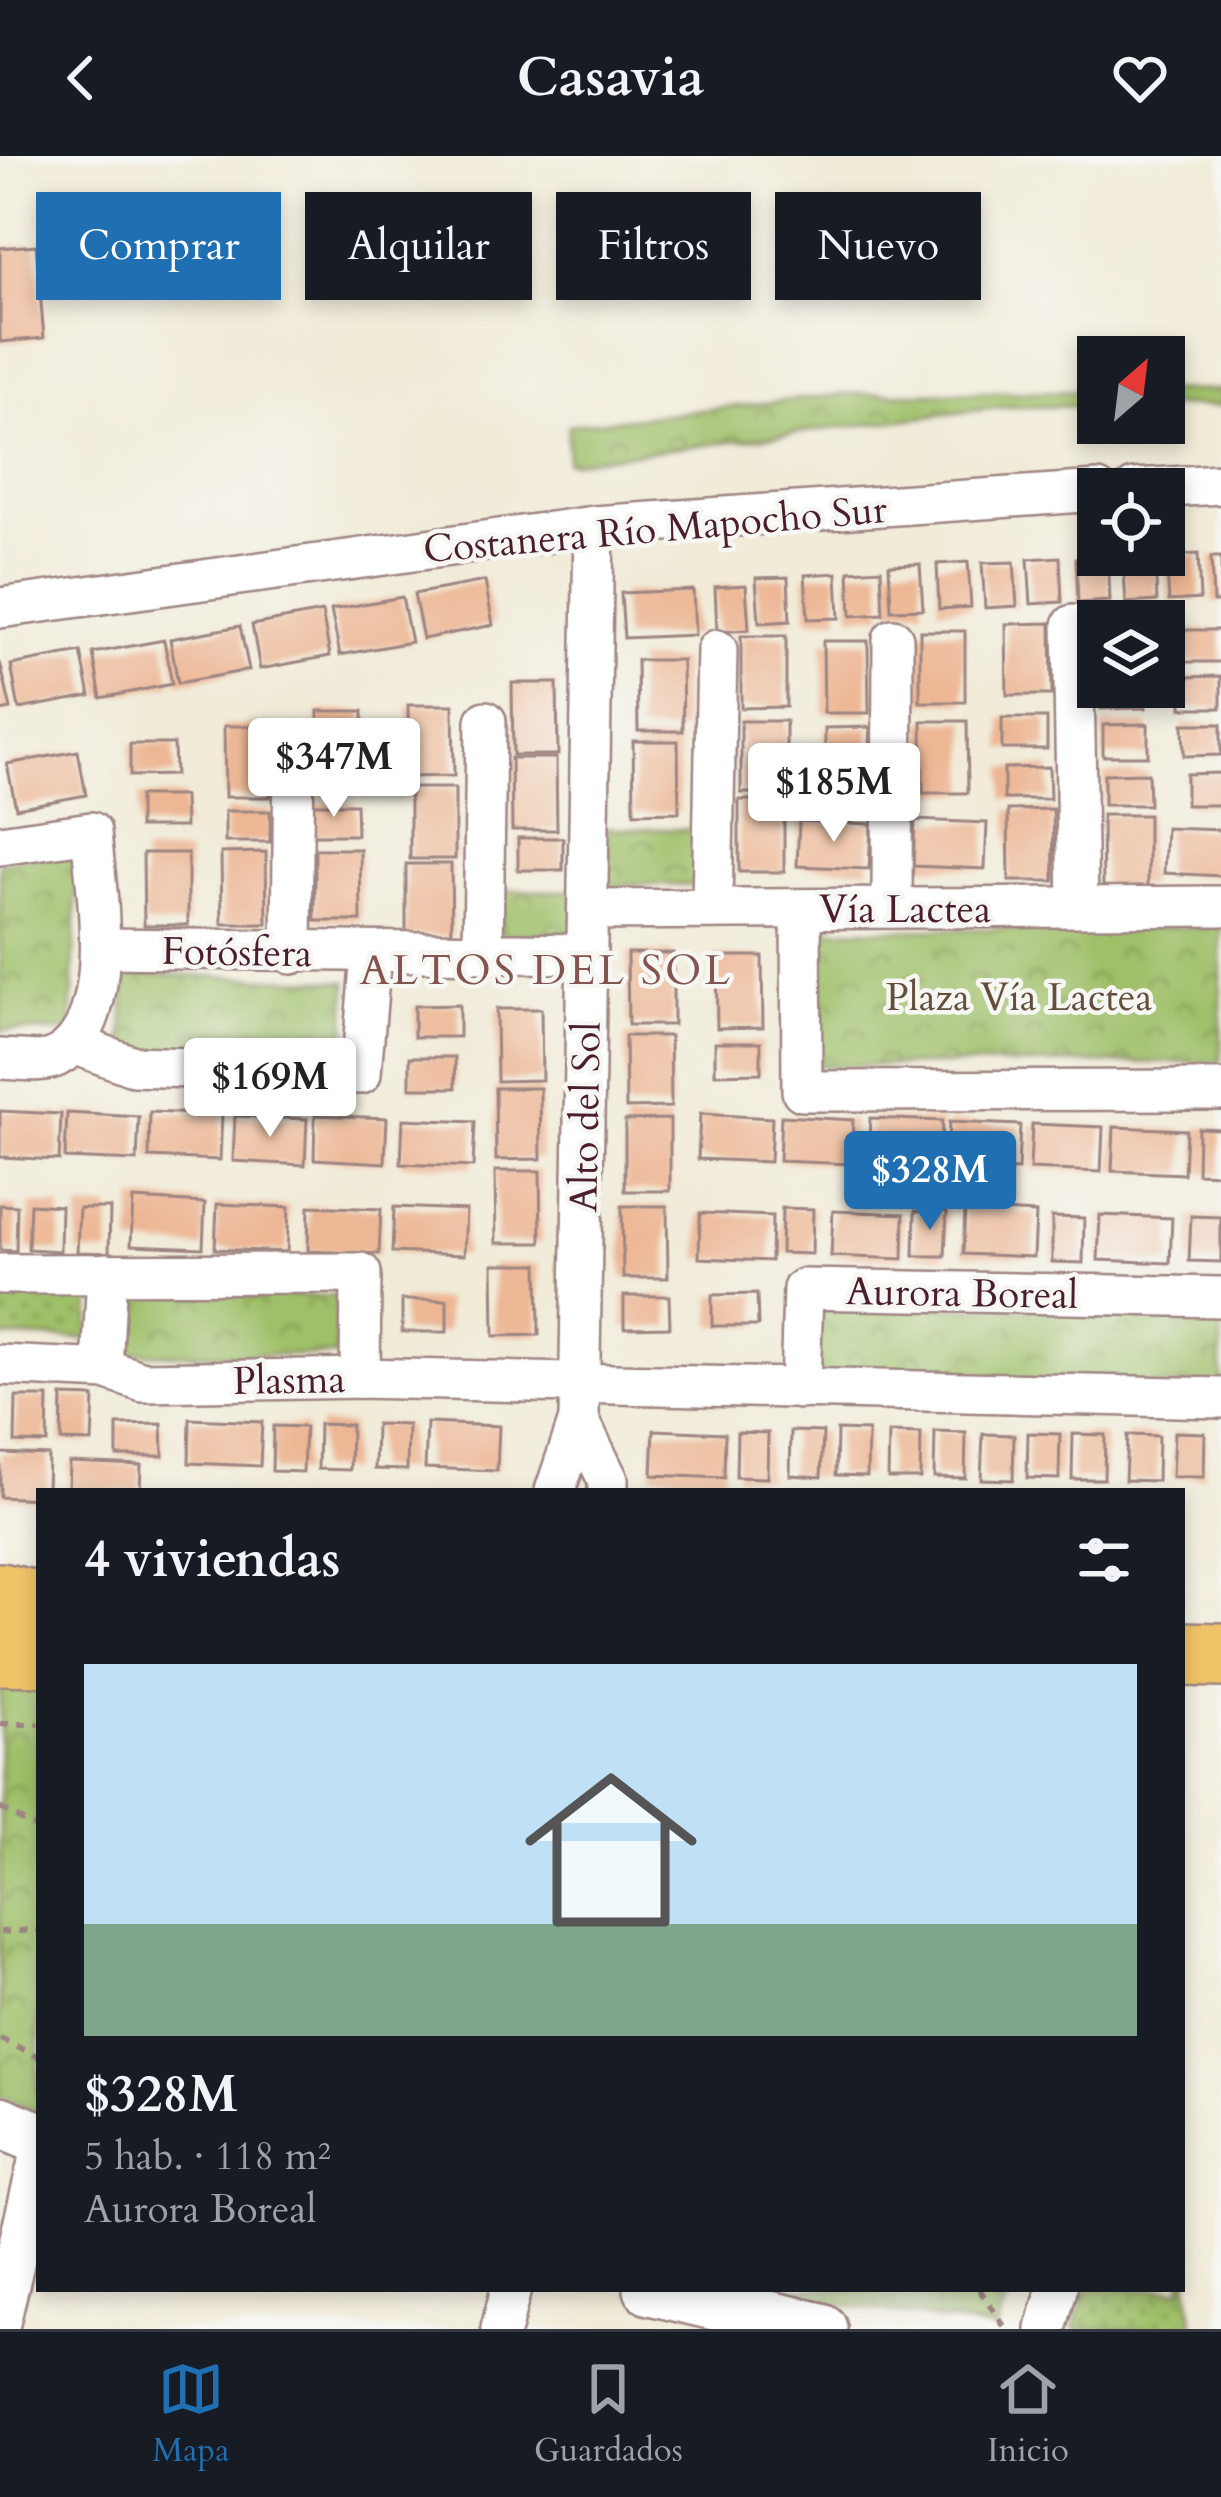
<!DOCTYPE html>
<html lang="es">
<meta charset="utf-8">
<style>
body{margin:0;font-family:Cardo,serif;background:#20242c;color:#f1f3f6;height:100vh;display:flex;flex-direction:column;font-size:45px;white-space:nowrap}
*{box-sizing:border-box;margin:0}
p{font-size:39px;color:#9ea1a6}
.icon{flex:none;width:66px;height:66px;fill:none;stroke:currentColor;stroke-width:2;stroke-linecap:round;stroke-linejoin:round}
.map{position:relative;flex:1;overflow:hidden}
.drawer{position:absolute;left:36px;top:1332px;width:1149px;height:804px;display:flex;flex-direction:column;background:#171b24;border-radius:0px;box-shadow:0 6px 18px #0003}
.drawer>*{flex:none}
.banner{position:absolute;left:36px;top:36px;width:1149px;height:108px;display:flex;gap:24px}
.needle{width:78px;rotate:28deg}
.tools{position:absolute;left:1077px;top:180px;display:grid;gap:24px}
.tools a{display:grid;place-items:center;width:108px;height:108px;border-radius:0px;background:#171b24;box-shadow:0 6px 18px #0003;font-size:60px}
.price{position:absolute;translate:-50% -102px;padding:0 27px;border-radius:12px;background:#fff;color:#222;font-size:39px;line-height:78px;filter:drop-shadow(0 3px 6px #0008)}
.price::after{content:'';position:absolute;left:50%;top:72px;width:36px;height:27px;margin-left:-18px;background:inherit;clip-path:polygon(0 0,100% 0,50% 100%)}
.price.active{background:#1f6fb2;color:#fff}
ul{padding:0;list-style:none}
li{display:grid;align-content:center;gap:24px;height:636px;padding:0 48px}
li+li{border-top:3px solid #363941}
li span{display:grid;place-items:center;height:372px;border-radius:0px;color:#555}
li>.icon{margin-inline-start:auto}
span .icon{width:216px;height:216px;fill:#fffc;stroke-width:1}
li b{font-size:51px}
h2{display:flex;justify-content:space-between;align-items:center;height:144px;padding:0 48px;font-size:51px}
.tag{padding:0 42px;border-radius:0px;background:#171b24;box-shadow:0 6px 18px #0003;font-size:42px;line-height:108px}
.tag.active{background:#1f6fb2;color:#fff}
header{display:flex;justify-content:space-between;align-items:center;height:156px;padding:0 48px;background:#171b24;font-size:54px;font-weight:700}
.tabs{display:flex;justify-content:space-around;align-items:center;height:168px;border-top:3px solid #363941;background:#171b24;font-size:33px;color:#9ea1a6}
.tabs a{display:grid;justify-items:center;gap:6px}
.tabs .active{color:#1f6fb2}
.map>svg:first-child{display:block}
.grass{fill:url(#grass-dots);stroke:#746f49;stroke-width:3}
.park{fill:url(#park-crowns);stroke:#746f49;stroke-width:3}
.building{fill:#edb795}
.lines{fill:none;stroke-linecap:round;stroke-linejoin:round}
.minor-casing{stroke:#9e8582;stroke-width:44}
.tertiary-casing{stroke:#9e8582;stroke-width:56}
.primary-casing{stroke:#9e8582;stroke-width:68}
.path{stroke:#9e8582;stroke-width:6;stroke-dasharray:9 9;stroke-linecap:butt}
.minor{stroke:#fff;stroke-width:39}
.tertiary{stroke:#fff;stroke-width:51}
.primary{stroke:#f0c369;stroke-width:63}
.labels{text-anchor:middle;stroke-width:9;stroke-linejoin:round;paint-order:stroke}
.street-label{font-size:39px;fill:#4a1f2b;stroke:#f6f6f2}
.park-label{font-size:39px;fill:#644f3d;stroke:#f6f6f2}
.neighbourhood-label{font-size:42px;letter-spacing:3px;fill:#835450;stroke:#f6f6f2}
</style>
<header><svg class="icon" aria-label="back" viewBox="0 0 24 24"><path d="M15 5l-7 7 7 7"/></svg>Casavia<svg class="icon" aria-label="heart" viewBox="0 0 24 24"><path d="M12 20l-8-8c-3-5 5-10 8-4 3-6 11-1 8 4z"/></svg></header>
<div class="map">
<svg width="1221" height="2173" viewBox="0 0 1221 2173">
<defs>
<pattern id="grass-dots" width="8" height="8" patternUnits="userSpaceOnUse" patternTransform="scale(3)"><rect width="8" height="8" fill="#9fbf67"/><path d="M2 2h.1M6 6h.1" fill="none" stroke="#849b55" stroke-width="1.8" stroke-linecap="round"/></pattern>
<pattern id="park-crowns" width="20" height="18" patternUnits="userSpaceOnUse" patternTransform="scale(3)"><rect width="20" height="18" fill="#9fbf67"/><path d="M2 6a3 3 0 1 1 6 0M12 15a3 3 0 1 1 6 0" fill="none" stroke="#849b55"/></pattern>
</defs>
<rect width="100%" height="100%" fill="#f6f6f2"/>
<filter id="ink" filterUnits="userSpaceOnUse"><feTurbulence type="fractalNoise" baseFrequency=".00833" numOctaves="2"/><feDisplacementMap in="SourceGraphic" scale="24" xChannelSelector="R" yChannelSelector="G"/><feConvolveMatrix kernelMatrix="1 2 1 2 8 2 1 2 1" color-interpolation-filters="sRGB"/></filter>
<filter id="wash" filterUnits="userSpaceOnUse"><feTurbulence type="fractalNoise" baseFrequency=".004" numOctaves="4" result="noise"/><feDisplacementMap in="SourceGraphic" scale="48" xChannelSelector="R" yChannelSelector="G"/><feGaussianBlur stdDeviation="2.7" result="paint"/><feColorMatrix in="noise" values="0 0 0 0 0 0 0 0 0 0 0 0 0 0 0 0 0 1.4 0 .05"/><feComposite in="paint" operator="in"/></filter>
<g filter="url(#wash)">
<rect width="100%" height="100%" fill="#f1ebd8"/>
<g class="grass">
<polygon points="0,1137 90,1139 89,1183 0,1181"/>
<polygon points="1182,2085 1194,2173 1074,2173 1085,2133 1182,2133"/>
</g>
<g class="park">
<polygon points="1221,234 1221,250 1164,250 1164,235"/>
<polygon points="1098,235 1098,250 1004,251 567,306 568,269 846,238"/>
<polygon points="607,672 699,674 702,729 609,729"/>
<polygon points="78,695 71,876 0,874 0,706"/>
<polygon points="499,735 577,735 575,778 499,778"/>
<polygon points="1221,771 1221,906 818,910 817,774"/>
<polygon points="125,817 347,825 345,903 123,896"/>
<polygon points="123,1137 337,1140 336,1200 122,1197"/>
<polygon points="814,1148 1221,1158 1221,1231 812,1221"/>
<polygon points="0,1529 39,1530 39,1957 0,1940"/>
<polygon points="748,2133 1011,2133 996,2173"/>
</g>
<g id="blocks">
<g class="building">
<polygon points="36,89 44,182 0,186 0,92"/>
<polygon points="1198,398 1200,443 1169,445 1166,400"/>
<polygon points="1108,400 1110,445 1078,447 1076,402"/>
<polygon points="1155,400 1157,445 1126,447 1123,402"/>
<polygon points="1060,401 1062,446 1031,448 1028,403"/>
<polygon points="1211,401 1221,401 1221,446 1213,446"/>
<polygon points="968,406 971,451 939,453 937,408"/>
<polygon points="1014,406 1017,450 985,452 982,407"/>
<polygon points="920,408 923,453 891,454 889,409"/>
<polygon points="881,413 883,458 851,460 849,415"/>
<polygon points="837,417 839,462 808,463 805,419"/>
<polygon points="788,421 790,465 759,467 756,422"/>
<polygon points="485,425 493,469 423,483 414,438"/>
<polygon points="746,429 749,474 717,476 715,431"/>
<polygon points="693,434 695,479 624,482 621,437"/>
<polygon points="402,441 411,486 340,499 331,454"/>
<polygon points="322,456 330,500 260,513 252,469"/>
<polygon points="1051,467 1052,539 1007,539 1006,468"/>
<polygon points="240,470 249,514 178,527 170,483"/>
<rect x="1183" y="474" width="38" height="32"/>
<rect x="920" y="475" width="45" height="71"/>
<polygon points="741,480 786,480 786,551 741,552"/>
<polygon points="164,484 172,528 101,542 93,497"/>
<polygon points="823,485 868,485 869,557 824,557"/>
<polygon points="81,496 90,540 19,553 11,509"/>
<polygon points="637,504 682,504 683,575 638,575"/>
<polygon points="0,506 11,553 0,555"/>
<polygon points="1221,520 1221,552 1182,552 1182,521"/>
<polygon points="512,527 557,527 558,599 513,599"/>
<polygon points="1101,531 1146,531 1146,552 1101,553"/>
<polygon points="408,549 453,549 454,620 409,621"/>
<polygon points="318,555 363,555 364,626 319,627"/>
<rect x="1002" y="562" width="45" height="31"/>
<rect x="741" y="565" width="45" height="72"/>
<polygon points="922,565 967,565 968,637 923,637"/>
<polygon points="1148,568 1148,600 1103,600 1103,569"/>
<polygon points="1183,568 1221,568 1221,599 1184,600"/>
<polygon points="224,570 269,570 270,641 225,641"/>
<polygon points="870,571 870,643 825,643 825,572"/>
<polygon points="633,585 678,585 679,656 634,657"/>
<polygon points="130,588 174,588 175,619 130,620"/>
<polygon points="78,595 86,639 16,652 7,608"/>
<polygon points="511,602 556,602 557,674 512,674"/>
<polygon points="1049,611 1050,643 1004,643 1004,612"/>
<polygon points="1148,617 1149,649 1104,649 1104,618"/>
<polygon points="1221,617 1221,649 1186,649 1186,618"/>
<rect x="410" y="632" width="45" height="71"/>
<polygon points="139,640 184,640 185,671 139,671"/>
<rect x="739" y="644" width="45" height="72"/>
<polygon points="311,648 356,648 357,679 311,679"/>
<polygon points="1053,653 1054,725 1009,725 1008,654"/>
<rect x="225" y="655" width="45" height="31"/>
<polygon points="1102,659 1148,659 1148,730 1103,731"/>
<polygon points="915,664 987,667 985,713 913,710"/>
<polygon points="799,665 871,668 869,713 797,710"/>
<polygon points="1166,672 1221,674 1221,720 1164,717"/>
<rect x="518" y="682" width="45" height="32"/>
<polygon points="315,693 360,693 361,765 315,765"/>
<polygon points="266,696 267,768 222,768 221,697"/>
<polygon points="143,697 188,697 188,769 144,769"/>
<polygon points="406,708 451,708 452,780 406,780"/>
<polygon points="627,797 673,797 673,869 628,869"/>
<polygon points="716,800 762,800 763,871 717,872"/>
<polygon points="459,849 459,881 414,881 414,850"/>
<polygon points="496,853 541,853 542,924 497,925"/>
<polygon points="625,880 670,880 671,951 626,952"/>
<polygon points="715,886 761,886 761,917 715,918"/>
<polygon points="410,901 455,901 456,932 410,932"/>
<polygon points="495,932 540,932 541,1003 496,1004"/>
<polygon points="0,955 61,958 59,1004 0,1001"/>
<polygon points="150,956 222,959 220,1004 149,1001"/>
<polygon points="67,957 139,961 137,1005 65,1002"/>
<polygon points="700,958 772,962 770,1006 698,1003"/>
<polygon points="315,959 387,962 385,1007 314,1003"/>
<polygon points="235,960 307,963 305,1009 233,1005"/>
<polygon points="781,960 853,964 851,1008 779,1005"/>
<polygon points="870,962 942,965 940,1011 868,1007"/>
<polygon points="403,963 475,966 473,1011 401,1008"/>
<polygon points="670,963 670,1035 625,1035 625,964"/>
<polygon points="949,966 1020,969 1018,1014 947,1011"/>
<polygon points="1032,968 1103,971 1101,1016 1030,1013"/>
<polygon points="1114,971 1186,974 1184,1018 1112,1015"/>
<polygon points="1198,972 1221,973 1221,1018 1197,1017"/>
<polygon points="495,1015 540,1015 541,1087 496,1087"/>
<polygon points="133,1043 205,1047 203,1092 131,1089"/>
<polygon points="30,1048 61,1050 60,1095 28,1093"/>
<polygon points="217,1048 289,1051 287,1096 215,1093"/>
<polygon points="0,1049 17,1050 16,1095 0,1094"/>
<polygon points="309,1050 381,1053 379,1098 308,1095"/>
<polygon points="622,1050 667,1050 668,1122 623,1122"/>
<polygon points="394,1051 466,1054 464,1099 392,1096"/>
<polygon points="79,1052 110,1052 109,1097 77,1096"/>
<polygon points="782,1052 813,1053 812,1098 781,1097"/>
<polygon points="965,1053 1036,1057 1034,1101 963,1098"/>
<polygon points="833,1055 904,1058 903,1103 831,1100"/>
<polygon points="915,1055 947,1055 945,1100 914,1100"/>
<polygon points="700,1057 772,1060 771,1105 699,1102"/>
<polygon points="1100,1059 1172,1062 1170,1107 1098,1104"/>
<polygon points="1191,1060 1221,1061 1221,1106 1189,1105"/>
<polygon points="1052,1061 1084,1062 1083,1107 1052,1106"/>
<polygon points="493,1108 538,1108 539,1179 494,1180"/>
<polygon points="757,1138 758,1170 712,1170 712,1139"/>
<polygon points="624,1140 669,1140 670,1171 624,1172"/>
<rect x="402" y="1144" width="45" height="32"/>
<polygon points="62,1240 94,1241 92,1286 61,1285"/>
<polygon points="16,1241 48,1241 47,1287 15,1286"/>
<polygon points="190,1263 262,1266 260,1310 189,1307"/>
<polygon points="427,1267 499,1270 497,1315 425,1312"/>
<polygon points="162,1268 163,1300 117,1300 117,1269"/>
<polygon points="319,1268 351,1269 350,1314 318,1313"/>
<polygon points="376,1268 408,1269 407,1314 375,1313"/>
<polygon points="273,1270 305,1271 303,1316 272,1315"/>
<polygon points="654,1274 725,1277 724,1322 652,1319"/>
<polygon points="837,1274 868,1275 867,1320 836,1319"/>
<polygon points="791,1275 823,1276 821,1321 790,1319"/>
<polygon points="737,1276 768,1277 767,1322 736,1321"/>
<polygon points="935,1276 966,1277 965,1322 934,1321"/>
<polygon points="1174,1276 1205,1277 1204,1321 1172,1321"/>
<polygon points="889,1277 921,1278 920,1322 888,1322"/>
<polygon points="1028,1277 1060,1278 1059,1323 1027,1322"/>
<polygon points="983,1278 1014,1279 1013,1324 981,1323"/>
<polygon points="1073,1278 1105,1279 1104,1323 1072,1323"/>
<polygon points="1127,1279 1158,1280 1157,1325 1125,1324"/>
<polygon points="0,1297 48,1299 47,1335 39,1335 39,1343 0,1341"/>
<polygon points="69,1306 141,1309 140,1335 68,1335"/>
</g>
</g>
</g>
<g filter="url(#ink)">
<use href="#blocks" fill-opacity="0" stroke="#9e8582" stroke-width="3"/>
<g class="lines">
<defs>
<g id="minor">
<polyline points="1134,333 1221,328"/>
<polyline points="0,452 594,370 1098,335"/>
<polyline points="1073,469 1078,750"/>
<path d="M0,689L91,676C96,734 120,868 56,901C42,908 16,903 0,903"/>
<polyline points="892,752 893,483"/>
<polyline points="712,753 717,494"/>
<polyline points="801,753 802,935 1221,934"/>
<polyline points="588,754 1221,750"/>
<polyline points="102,792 587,798"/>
<polyline points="483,797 486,565"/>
<polyline points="292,798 294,586"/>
<polyline points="74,888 133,910 361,918 371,798"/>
<polyline points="0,1118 361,1117 360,1222"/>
<polyline points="0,1209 108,1214 143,1226 360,1222 1221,1242"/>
<polyline points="102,1213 107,1117"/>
<polyline points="800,1233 803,1133 1221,1141"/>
<polyline points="579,1264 608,1324 608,1335"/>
<polyline points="555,1335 579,1264 594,370"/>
<polyline points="0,2167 39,2002"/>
<polyline points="501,2173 511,2133"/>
<polyline points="1046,2173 1057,2133"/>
</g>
<g id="tertiary">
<polyline points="0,1966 39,1982"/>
<polyline points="650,2133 821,2173"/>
</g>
<g id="primary">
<polyline points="0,1439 39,1448"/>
<polyline points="0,1497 39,1498"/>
<polyline points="1182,1498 1221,1499"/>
</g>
</defs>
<use href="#minor" class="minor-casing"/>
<use href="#tertiary" class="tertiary-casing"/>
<use href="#primary" class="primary-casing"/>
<g class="path">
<polyline points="0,1568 39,1568"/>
<polyline points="0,1652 39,1674"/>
<polyline points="0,1776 39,1774"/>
<polyline points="0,1883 39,1901"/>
<polyline points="979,2133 1006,2173"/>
</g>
<use href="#minor" class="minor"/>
<use href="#tertiary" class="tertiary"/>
<use href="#primary" class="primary"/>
</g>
</g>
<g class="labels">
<g class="street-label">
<text transform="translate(655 372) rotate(-5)" y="14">Costanera Río Mapocho Sur</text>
<text x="905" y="766">Vía Lactea</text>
<text transform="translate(237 795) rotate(1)" y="14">Fotósfera</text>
<text transform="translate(584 961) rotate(-89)" y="14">Alto del Sol</text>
<text transform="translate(962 1136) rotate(1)" y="14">Aurora Boreal</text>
<text transform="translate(289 1223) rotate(-1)" y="14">Plasma</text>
</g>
<g class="park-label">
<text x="1019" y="854">Plaza Vía Lactea</text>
</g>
<g class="neighbourhood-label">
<text x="546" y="828">ALTOS DEL SOL</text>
</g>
</g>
</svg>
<div class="tools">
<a><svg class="needle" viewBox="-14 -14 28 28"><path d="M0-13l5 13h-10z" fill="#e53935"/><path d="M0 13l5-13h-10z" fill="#9ea1a6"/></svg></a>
<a><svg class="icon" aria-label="locate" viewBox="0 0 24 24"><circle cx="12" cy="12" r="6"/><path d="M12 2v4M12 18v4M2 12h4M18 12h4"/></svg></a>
<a><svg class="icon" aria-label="layers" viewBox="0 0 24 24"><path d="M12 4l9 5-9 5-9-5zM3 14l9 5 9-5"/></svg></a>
</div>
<b class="price" style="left:334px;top:664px">$347M</b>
<b class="price" style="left:834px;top:689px">$185M</b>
<b class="price" style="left:270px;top:984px">$169M</b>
<b class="price active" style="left:930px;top:1077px">$328M</b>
<div class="banner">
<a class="tag active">Comprar</a>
<a class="tag">Alquilar</a>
<a class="tag">Filtros</a>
<a class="tag">Nuevo</a>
</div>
<section class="drawer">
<h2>4 viviendas<svg class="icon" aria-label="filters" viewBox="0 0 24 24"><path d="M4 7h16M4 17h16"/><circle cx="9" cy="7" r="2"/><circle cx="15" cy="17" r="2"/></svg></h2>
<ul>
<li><span style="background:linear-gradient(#bfe0f5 70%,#7fa58c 0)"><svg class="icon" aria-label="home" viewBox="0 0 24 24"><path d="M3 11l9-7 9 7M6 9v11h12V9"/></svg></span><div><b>$328M</b><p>5 hab. · 118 m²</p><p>Aurora Boreal</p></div></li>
</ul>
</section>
</div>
<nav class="tabs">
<a class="active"><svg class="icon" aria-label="map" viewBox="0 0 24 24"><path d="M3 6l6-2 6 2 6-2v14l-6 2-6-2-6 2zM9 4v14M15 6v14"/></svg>Mapa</a>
<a><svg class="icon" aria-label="saved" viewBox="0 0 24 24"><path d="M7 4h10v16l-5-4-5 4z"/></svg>Guardados</a>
<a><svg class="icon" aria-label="home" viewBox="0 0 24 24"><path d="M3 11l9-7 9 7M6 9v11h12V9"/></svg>Inicio</a>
</nav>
